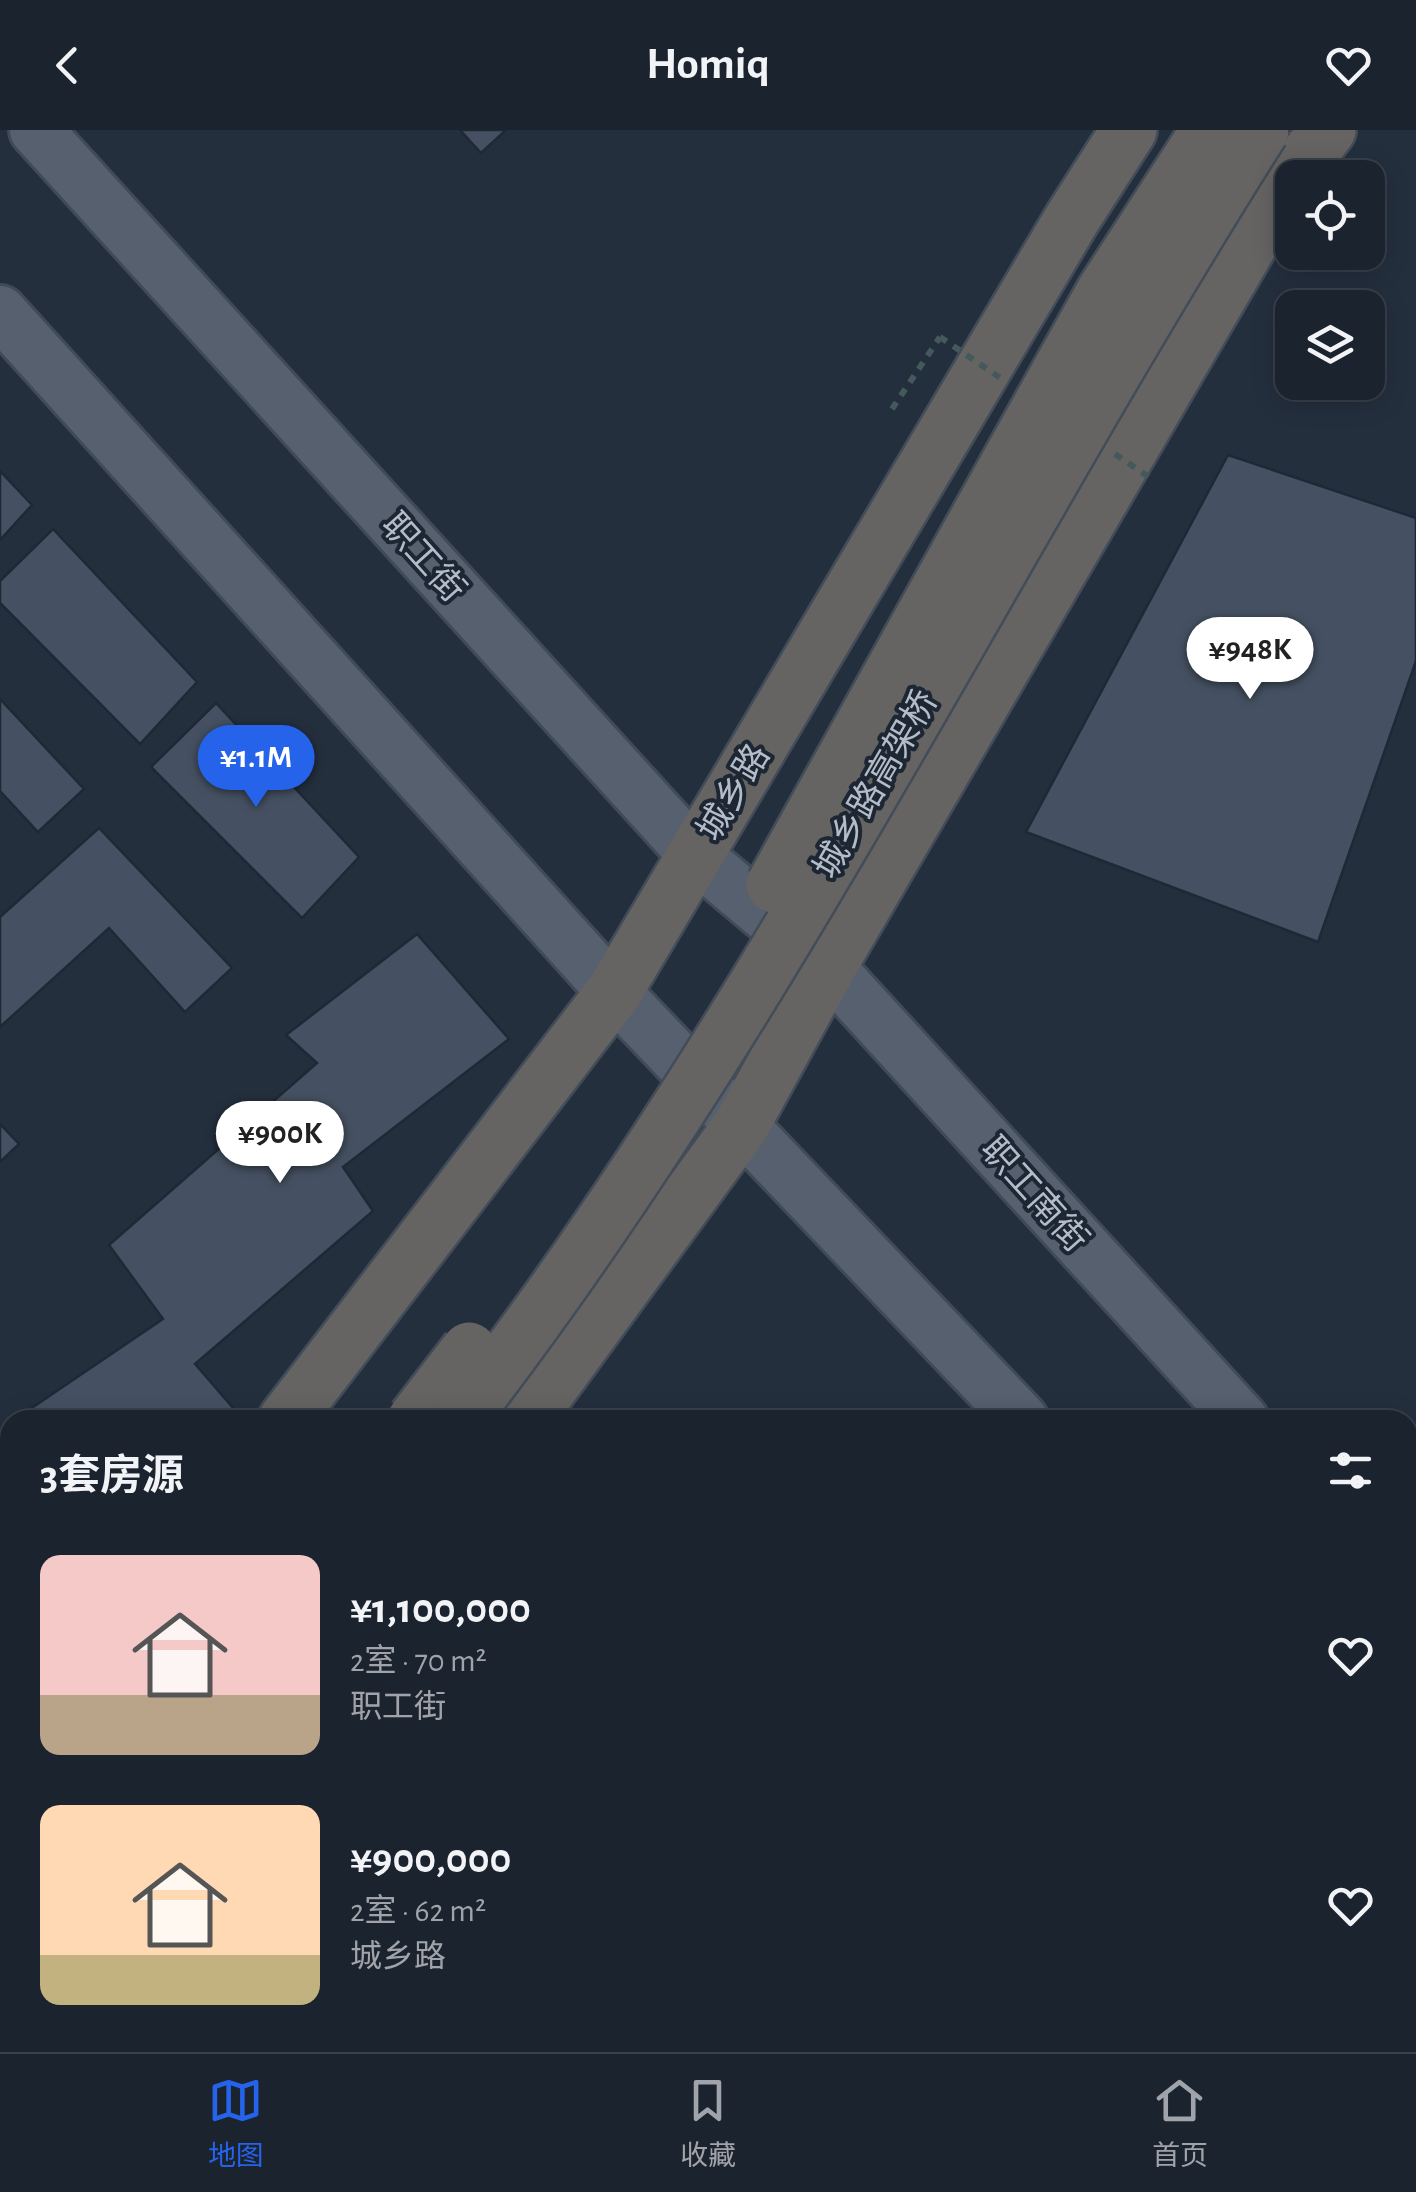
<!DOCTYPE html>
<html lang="zh">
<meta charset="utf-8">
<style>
body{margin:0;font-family:"Alegreya Sans","Noto Sans SC",sans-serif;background:#242b36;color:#f1f3f6;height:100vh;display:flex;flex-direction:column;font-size:38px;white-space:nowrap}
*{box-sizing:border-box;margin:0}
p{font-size:32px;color:#a0a4aa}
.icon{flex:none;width:55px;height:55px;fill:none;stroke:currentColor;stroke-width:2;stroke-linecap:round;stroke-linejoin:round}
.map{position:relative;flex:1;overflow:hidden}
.details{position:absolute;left:0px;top:1280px;width:1418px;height:642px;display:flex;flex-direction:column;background:#1b232e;border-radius:30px 30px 0 0;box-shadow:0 5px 25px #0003,0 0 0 2px #39404a}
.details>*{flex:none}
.fabs{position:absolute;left:1275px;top:30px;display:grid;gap:20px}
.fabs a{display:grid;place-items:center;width:110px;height:110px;border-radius:20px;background:#1b232e;box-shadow:0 5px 25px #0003,0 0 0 2px #39404a;font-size:50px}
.price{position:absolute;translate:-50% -85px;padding:0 22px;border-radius:35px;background:#fff;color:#222;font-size:32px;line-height:65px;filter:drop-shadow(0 2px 5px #0008)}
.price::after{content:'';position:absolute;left:50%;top:60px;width:30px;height:22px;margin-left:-15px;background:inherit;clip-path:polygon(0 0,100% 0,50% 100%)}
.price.current{background:#2563eb;color:#fff}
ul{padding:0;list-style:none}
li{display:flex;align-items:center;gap:30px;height:250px;padding:0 40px}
li span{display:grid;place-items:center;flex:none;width:280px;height:200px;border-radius:20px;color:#555}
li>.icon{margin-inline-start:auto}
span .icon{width:120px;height:120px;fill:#fffc;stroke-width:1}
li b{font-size:42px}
h2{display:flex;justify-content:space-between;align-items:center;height:120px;padding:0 40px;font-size:42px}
header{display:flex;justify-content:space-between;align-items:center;height:130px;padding:0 40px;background:#1b232e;font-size:45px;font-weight:600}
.tabs{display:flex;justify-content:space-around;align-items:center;height:140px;border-top:2px solid #39404a;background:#1b232e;font-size:28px;color:#a0a4aa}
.tabs a{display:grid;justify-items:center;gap:5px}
.tabs .current{color:#2563eb}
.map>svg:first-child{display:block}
.building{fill:#455162;stroke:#1f2835;stroke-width:2.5}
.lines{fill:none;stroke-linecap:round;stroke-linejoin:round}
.service-casing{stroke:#565f6c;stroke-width:22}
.primary-casing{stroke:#414a57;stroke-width:58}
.trunk-casing{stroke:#434c59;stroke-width:60}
.path{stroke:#44595c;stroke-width:6;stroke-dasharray:8 8;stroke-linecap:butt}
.service{stroke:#38414e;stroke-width:18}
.primary{stroke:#56606e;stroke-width:52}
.trunk{stroke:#656462;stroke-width:55}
.trunk-bridge-casing{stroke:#434c59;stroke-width:60;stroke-linecap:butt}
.path-bridge{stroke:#44595c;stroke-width:6;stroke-dasharray:8 8;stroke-linecap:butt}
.trunk-bridge{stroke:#656462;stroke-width:55}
.labels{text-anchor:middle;stroke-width:8;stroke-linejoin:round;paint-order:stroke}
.street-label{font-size:35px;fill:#b4bcc9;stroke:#1d2633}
</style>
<header><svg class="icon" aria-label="back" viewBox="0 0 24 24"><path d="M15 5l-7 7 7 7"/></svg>Homiq<svg class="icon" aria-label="heart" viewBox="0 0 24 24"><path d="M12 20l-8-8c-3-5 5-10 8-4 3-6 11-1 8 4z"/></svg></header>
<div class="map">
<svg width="1416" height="1922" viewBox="0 0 1416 1922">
<rect width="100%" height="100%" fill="#242f3e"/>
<g class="building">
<polygon points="460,0 506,0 481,23"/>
<polygon points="1228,325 1416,388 1416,531 1318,812 1026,702"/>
<polygon points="0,341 32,375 0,410"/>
<polygon points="53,399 197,552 140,614 0,473 0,451"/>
<polygon points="0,569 84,659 38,702 0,661"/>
<polygon points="216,573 359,727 302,788 151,637"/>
<polygon points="99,698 232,838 185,882 109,798 0,897 0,787"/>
<polygon points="417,804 509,909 343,1037 373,1081 195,1234 234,1279 219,1290 14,1290 163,1189 109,1115 317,933 286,905"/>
<polygon points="0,994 19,1014 0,1032"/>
</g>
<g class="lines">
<defs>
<polyline id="service" points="0,1338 10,1349"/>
<g id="primary">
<polyline points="36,0 696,726 828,837 1242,1290"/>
<polyline points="0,182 614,862 1022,1290"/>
<polyline points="1408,1471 1416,1481"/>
<polyline points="1408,1694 1416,1704"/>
</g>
<g id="trunk">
<polyline points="286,1290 614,862 1072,89 1129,0"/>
<polyline points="526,1290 741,996 828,837 1280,62 1328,0"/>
<polyline points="0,1613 10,1603"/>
<polyline points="0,1741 10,1731"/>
<polyline points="0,1787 10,1777"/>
<polyline points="0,1880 10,1871"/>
</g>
</defs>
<use href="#service" class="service-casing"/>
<use href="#primary" class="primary-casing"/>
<use href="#trunk" class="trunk-casing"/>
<polyline class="path" points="892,279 940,207"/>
<use href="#service" class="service"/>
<use href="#primary" class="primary"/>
<use href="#trunk" class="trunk"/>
<defs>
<g id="trunk-bridge">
<polyline points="774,755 1104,162 1209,0"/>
<polyline points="415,1290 469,1220"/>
<path d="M460,1290C771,889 990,428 1261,0"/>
</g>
</defs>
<use href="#trunk-bridge" class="trunk-bridge-casing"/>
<g class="path-bridge">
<polyline points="940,207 1005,251"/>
<polyline points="1115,324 1152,349"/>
</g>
<use href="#trunk-bridge" class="trunk-bridge"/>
</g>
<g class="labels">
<g class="street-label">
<text transform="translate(424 427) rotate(48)" y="12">职工街</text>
<text transform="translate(875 654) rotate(-60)" y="12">城乡路高架桥</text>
<text transform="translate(733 662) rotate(-59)" y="12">城乡路</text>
<text transform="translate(1035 1064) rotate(48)" y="12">职工南街</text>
</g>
</g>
</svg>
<div class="fabs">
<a><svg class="icon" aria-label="locate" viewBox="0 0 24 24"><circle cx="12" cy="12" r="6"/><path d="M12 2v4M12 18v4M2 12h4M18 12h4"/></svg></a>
<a><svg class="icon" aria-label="layers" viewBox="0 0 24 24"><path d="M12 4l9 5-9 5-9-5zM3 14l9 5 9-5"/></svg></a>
</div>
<b class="price" style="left:1250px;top:572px">¥948K</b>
<b class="price current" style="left:256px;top:680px">¥1.1M</b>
<b class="price" style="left:280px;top:1056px">¥900K</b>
<section class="details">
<h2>3套房源<svg class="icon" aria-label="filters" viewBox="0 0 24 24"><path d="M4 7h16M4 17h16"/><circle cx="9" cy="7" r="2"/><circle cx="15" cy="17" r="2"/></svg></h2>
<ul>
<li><span style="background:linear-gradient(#f6c9c9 70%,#b9a48a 0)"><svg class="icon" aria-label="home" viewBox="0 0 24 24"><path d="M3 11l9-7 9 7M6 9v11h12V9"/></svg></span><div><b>¥1,100,000</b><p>2室 · 70 m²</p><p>职工街</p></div><svg class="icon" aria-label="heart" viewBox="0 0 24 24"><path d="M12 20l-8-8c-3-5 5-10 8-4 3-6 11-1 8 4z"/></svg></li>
<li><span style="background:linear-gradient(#ffd9b3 75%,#c2b280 0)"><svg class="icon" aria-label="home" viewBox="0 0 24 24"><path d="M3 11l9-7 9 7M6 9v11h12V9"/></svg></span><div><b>¥900,000</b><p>2室 · 62 m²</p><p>城乡路</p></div><svg class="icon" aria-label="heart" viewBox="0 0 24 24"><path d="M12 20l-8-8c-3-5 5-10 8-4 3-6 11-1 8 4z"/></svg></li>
</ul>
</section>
</div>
<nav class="tabs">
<a class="current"><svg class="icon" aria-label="map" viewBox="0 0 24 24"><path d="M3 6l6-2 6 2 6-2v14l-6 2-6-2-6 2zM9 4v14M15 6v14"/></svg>地图</a>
<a><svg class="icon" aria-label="saved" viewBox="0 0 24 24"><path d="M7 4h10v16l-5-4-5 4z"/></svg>收藏</a>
<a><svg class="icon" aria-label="home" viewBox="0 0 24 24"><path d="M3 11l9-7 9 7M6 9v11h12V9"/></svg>首页</a>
</nav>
